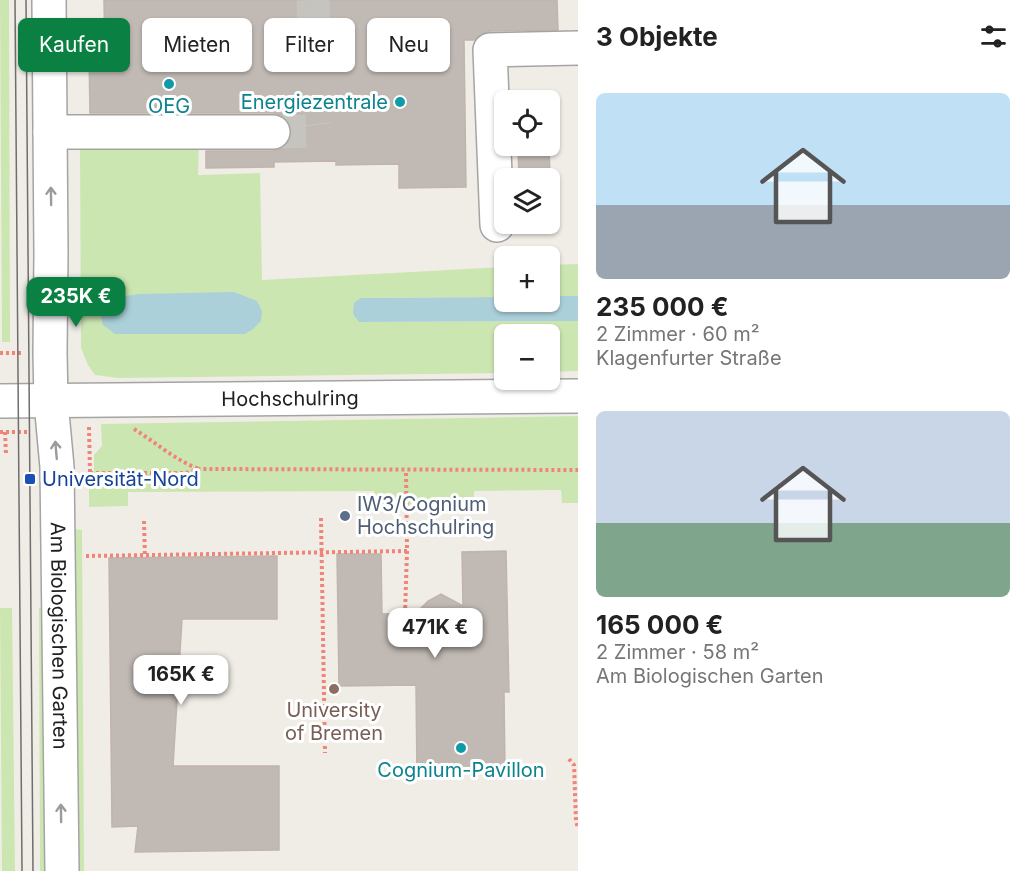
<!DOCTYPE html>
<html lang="de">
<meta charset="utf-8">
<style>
body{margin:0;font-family:Inter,sans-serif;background:#f2f2f2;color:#222;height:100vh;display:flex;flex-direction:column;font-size:22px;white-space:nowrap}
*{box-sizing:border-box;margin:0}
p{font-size:20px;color:#767676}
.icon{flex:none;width:33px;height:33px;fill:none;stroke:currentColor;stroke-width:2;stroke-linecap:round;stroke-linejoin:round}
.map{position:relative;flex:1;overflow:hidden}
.sheet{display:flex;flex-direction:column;background:#fff;width:450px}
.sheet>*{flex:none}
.banner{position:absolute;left:18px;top:18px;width:470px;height:54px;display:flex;gap:12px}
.fabs{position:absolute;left:494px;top:90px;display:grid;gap:12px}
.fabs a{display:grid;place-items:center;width:66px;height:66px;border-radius:9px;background:#fff;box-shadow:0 2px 4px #0004;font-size:30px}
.price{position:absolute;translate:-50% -51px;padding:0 14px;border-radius:12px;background:#fff;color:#222;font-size:20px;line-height:39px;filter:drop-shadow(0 2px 3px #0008)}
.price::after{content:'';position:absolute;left:50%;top:36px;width:18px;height:14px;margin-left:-9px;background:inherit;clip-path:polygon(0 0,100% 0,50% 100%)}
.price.selected{background:#0b8043;color:#fff}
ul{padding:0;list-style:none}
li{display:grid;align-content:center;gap:12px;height:318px;padding:0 18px}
li span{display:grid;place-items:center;height:186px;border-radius:9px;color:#555}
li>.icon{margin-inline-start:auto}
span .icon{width:108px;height:108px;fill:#fffc;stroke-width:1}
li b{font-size:26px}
h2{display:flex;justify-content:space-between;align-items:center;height:72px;padding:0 18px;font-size:26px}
.pill{padding:0 21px;border-radius:9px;background:#fff;box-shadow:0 2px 4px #0004;font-size:21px;line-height:54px}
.pill.selected{background:#0b8043;color:#fff}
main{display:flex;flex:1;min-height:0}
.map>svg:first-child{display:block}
.grass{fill:#cce6b1}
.water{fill:#abd0da}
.building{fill:#c0b9b4;stroke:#c1b4ab;stroke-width:1.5}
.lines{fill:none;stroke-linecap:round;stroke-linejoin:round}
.minor-tunnel{stroke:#c6c4bf;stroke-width:33;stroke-dasharray:33 16;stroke-linecap:butt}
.minor-casing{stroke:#a4a4a4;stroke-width:36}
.path{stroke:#f08478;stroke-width:4;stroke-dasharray:3 3;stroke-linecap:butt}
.minor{stroke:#fff;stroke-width:33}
.tram{stroke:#6e6e6e;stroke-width:1.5}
.oneway{stroke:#9b9b9b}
.culture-dot{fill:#0f9aa8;stroke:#fff;stroke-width:2}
.transit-dot{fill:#1a4fb4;stroke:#fff;stroke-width:2}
.service-dot{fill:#5c6f8a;stroke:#fff;stroke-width:2}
.education-dot{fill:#8d6e63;stroke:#fff;stroke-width:2}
.labels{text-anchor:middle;stroke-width:6;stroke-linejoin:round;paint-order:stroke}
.culture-label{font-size:20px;fill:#0d838f;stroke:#fff}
.street-label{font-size:20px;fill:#202020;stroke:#fff}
.transit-label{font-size:20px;fill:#164399;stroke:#fff;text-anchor:start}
.service-label{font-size:20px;fill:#4e5e75;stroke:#fff;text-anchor:start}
.education-label{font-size:20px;fill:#785e54;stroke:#fff}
</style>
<main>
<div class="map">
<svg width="578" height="871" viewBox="0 0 578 871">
<rect width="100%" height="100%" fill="#f0ede7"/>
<g class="grass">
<polygon points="0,0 9,0 10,342 2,342"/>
<polygon points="199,146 198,175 260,173 262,280 504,267 504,297 361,298 359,322 578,321 578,371 549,372 549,334 504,334 504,373 118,378 95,375 88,365 81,348 80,148"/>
<polygon points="578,264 578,296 549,296 549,265"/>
<polygon points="578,416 578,503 562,503 561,490 474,491 474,504 374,505 374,491 128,492 128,506 89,507 89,482 94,470 94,455 102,446 101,424"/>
<polygon points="74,529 82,530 84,871 76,871"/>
<polygon points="51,607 54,871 40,871 39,608"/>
<polygon points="0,608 12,608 15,871 2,871"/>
</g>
<g class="water">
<polygon points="234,292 257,301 262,311 261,321 253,329 245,334 115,334 103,325 100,312 107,299 139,294"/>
<polygon points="549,296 578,296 578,321 359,322 353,314 354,303 361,298 504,297 504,302 549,302"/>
</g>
<g class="building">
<polygon points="104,0 557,0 558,30 490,31 481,34 474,40 464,40 466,187 399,188 399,164 336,165 336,161 274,162 274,167 206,168 206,151 273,151 283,148 289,141 292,133 289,123 283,116 274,113 90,113 89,53 105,53"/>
<polygon points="518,146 549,146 550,178 519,178"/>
<polygon points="506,551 509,692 504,692 505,772 417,774 416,685 339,686 337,554 381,554 382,614 416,613 428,601 441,594 463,606 462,552"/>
<polygon points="277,556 277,619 182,619 173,766 279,766 279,850 135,852 138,826 112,827 109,558"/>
</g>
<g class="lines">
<g class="minor-tunnel">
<polyline points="313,0 314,36"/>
<polyline points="273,132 316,131 315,124"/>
</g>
<defs>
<g id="minor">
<path id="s1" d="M49,0L51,254L50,353L51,402L57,467L62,871"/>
<polyline points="50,132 273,132"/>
<polyline points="497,225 490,50 578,48"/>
<path id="s2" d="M0,401L578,396"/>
</g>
</defs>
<use href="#minor" class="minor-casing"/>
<g class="path">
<polyline points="0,353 23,353"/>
<polyline points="89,427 90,473"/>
<path d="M134,429C155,442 175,460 199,469"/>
<polyline points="0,432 28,432"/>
<polyline points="5,432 6,454"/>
<polyline points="90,473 186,473 199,469 578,470"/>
<polyline points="321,518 325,753"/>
<polyline points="144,521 145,557"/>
<polyline points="86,556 407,551"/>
<polyline points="405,614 407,551 406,470"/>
<polyline points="569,759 574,765 576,821 578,828"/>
</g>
<use href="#minor" class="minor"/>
<g class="tram">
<polyline points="15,0 22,871"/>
<polyline points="26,0 33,871"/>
</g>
</g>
<defs><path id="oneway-shaft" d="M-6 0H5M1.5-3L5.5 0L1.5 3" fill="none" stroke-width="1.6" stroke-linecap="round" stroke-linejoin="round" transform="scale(1.5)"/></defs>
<g class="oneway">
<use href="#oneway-shaft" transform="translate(51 196) rotate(-91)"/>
<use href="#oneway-shaft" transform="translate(56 450) rotate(-95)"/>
<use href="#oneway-shaft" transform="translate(61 813) rotate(-91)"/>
</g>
<g class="culture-dot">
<circle cx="169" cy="84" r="6"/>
<circle cx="400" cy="102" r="6"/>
<circle cx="461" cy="748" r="6"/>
</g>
<rect class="transit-dot" x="24" y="473" width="12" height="12" rx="3"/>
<circle class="service-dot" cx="345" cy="516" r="6"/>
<circle class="education-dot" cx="334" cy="689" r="6"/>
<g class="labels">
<g class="culture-label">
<text x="388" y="109" text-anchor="end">Energiezentrale</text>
<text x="169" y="113">OEG</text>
<text x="461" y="777">Cognium-Pavillon</text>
</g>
<g class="street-label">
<text dy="7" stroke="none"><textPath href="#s2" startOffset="290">Hochschulring</textPath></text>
<text dy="7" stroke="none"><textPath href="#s1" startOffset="636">Am Biologischen Garten</textPath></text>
</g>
<g class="transit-label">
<text x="42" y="486">Universität-Nord</text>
</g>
<g class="service-label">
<text x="357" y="511">IW3/Cognium<tspan x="357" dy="23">Hochschulring</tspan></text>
</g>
<g class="education-label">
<text x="334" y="717">University<tspan x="334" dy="23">of Bremen</tspan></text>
</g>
</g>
</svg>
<div class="fabs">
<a><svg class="icon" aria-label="locate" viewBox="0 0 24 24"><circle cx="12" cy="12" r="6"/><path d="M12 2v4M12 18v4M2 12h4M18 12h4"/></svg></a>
<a><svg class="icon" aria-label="layers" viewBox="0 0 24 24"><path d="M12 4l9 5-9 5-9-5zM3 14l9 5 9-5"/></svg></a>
<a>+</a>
<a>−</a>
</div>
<b class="price selected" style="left:76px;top:328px">235K €</b>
<b class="price" style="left:435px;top:659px">471K €</b>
<b class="price" style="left:181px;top:706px">165K €</b>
<div class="banner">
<a class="pill selected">Kaufen</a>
<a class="pill">Mieten</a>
<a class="pill">Filter</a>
<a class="pill">Neu</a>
</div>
</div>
<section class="sheet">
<h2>3 Objekte<svg class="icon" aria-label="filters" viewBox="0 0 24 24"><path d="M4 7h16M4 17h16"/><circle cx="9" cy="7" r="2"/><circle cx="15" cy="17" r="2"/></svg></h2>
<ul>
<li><span style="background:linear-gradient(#bfe0f5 60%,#9aa5b1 0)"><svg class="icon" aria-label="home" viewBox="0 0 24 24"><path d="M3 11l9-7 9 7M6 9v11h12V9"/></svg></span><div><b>235 000 €</b><p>2 Zimmer · 60 m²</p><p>Klagenfurter Straße</p></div></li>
<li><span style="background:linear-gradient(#c9d6e8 60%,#7fa58c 0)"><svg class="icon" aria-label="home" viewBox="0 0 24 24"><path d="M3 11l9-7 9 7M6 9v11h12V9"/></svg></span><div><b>165 000 €</b><p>2 Zimmer · 58 m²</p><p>Am Biologischen Garten</p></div></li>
</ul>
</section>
</main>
